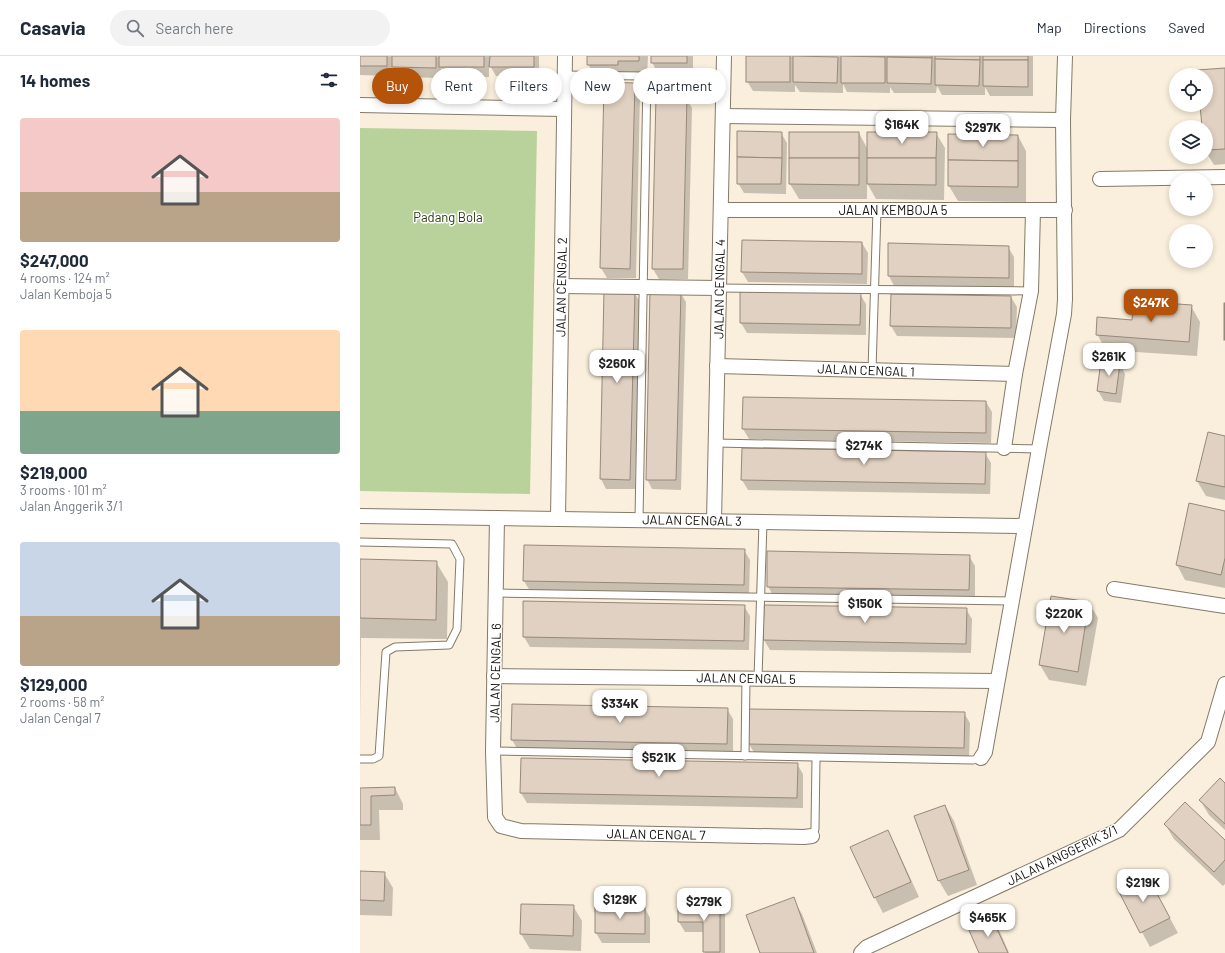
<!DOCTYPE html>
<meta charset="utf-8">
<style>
body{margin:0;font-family:Barlow,sans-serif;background:#f2f2f3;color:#1f2937;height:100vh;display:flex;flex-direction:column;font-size:15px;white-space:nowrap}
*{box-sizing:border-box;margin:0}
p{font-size:13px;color:#747a83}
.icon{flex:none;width:22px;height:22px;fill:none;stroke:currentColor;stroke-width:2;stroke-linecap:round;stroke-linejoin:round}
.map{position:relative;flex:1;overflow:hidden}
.details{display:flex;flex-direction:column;background:#fff;width:360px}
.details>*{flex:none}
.banner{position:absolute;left:12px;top:12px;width:380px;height:36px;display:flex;gap:8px}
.tools{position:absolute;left:809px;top:12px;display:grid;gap:8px}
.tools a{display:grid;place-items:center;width:44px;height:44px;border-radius:50%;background:#fff;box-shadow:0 2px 6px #0003;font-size:20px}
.price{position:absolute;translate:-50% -34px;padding:0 9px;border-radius:8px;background:#fff;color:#222;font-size:13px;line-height:26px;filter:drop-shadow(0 1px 2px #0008)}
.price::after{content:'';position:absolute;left:50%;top:24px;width:12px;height:9px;margin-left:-6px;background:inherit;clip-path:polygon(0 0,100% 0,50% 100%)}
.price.current{background:#b45309;color:#fff}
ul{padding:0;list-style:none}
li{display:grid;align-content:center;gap:8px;height:212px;padding:0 20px}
li span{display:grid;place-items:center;height:124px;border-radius:4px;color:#555}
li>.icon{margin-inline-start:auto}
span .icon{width:72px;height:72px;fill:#fffc;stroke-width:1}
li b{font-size:17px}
h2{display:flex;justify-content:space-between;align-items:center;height:48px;padding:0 20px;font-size:17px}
.tag{padding:0 14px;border-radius:18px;background:#fff;box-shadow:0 2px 6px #0003;font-size:14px;line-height:36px}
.tag.current{background:#b45309;color:#fff}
header{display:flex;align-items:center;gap:24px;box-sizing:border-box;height:56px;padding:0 20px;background:#fff;border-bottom:1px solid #e0e1e3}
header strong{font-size:19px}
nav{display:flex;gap:22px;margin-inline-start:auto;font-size:14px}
.search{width:280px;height:36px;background:#f2f2f3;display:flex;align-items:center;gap:10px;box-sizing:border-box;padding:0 14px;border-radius:22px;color:#747a83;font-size:15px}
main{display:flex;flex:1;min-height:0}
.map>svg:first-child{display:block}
.green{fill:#b9d19b}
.shadow{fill:#0003}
.building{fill:#e1d1c2;stroke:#97887a}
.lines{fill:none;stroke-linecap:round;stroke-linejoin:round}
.lane-casing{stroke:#847a69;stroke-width:9}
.street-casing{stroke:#847a69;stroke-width:16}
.lane{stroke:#fff;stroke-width:7}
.street{stroke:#fff;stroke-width:14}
.labels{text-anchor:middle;stroke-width:3;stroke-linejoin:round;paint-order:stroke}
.street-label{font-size:13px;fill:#110e08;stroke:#fff}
.park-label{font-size:13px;fill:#293a0d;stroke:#fff}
</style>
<header>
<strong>Casavia</strong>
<div class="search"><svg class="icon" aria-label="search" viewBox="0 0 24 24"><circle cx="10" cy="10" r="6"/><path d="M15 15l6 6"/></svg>Search here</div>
<nav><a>Map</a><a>Directions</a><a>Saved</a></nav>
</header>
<main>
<section class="details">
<h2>14 homes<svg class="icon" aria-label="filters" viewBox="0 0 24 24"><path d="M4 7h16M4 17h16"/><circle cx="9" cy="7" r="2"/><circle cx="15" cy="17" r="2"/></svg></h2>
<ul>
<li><span style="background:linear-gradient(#f6c9c9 60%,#b9a48a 0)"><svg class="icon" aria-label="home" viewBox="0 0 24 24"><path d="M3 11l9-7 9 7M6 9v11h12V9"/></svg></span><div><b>$247,000</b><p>4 rooms · 124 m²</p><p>Jalan Kemboja 5</p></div></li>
<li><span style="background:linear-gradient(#ffd9b3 65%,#7fa58c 0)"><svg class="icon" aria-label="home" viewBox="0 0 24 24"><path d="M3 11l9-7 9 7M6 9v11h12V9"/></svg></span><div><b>$219,000</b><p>3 rooms · 101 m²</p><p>Jalan Anggerik 3/1</p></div></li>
<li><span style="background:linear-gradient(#c9d6e8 60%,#b9a48a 0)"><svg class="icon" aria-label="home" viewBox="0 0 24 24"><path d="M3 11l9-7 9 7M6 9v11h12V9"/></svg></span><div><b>$129,000</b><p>2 rooms · 58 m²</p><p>Jalan Cengal 7</p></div></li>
</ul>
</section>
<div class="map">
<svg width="865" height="897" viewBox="0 0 865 897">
<rect width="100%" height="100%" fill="#faefdc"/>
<polygon class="green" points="0,72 177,75 170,438 0,435"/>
<g class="shadow">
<polygon points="0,0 179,0 179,21 136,20 129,8 129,21 86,20 81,12 81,22 38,21 32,10 32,20 0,19"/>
<polygon points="228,0 288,0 287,20 267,20 267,24 237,24 228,8"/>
<polygon points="292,0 333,0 333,17 297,16 292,6"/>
<polygon points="387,0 673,0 673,40 630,40 625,31 625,39 582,39 577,30 576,37 534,37 530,31 530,37 487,36 483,28 483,37 440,36 435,29 435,36 393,35 387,25"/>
<polygon points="865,13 865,108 854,109 846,96 846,71 843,71 841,49 846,49 846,19 838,19"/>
<polygon points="274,28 280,37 276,222 247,222 241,212"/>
<polygon points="326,42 332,52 328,223 299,223 293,213"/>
<polygon points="421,77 427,87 426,138 384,137 378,127"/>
<polygon points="499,77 508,94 576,77 585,92 584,144 516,143 507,127 507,143 439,143 430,128"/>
<polygon points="589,79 658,80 666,95 666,146 598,145 589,130"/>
<polygon points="383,185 502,187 508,197 507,228 388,226 382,216"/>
<polygon points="648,191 654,201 654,232 534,230 529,220"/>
<polygon points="274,236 280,246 275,433 246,433 241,423"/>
<polygon points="320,236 326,246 321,434 292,433 287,423"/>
<polygon points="381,236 500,238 506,248 506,279 387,277 381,267"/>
<polygon points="532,239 651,241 657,251 656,282 537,280 531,270"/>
<polygon points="831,250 840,266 837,300 746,294 737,278"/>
<polygon points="760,308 765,318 761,347 744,345 738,335"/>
<polygon points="626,346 632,356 631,387 389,383 383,373"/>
<polygon points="865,381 865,444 846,440 837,425"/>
<polygon points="625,397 631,407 630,438 388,434 382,424"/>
<polygon points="865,456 865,532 825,524 817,509"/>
<polygon points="384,494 390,504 389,539 170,535 164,525"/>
<polygon points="609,500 615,510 615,544 413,540 408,530"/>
<polygon points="0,504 76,506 88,526 87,583 1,582 0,665"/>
<polygon points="691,541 729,547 738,562 726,630 689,624 680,609"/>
<polygon points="384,550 390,560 389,594 170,591 164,581"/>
<polygon points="606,553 612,563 611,597 410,594 404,584"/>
<polygon points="367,653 373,663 373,698 158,694 152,684"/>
<polygon points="390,654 604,657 610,667 609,702 395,698 389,688"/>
<polygon points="162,703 437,708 443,718 443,752 167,747 161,737"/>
<polygon points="865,728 865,774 849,759 840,744"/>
<polygon points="35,732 43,748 43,754 19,754 20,784 0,784 0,733"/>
<polygon points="585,750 594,765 617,829 588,840 579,825 555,760"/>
<polygon points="805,768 865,786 865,828 863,830 814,783"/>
<polygon points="527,776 536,791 559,841 523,857 515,842 492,792"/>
<polygon points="0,816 24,817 33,832 32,860 0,859"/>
<polygon points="758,832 794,833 818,877 790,891"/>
<polygon points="433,843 442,858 457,897 401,897"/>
<polygon points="360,848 365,858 365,897 345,897 344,895 344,876 325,876 319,866"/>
<polygon points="213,850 222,865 221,895 170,893 161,878"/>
<polygon points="285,852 290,862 290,887 242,887 236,877"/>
<polygon points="632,863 641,878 649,897 620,897"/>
</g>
<g class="building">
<rect x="0" y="0" width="27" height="10"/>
<polygon points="32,0 76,0 76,12 32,11"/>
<rect x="79" y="0" width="45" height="11"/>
<polygon points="130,0 174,0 174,11 129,11"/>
<polygon points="227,0 279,0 279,5 258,5 258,9 227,9"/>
<rect x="291" y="0" width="36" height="7"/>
<rect x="386" y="0" width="44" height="26"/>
<polygon points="433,0 478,1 477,27 433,26"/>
<polygon points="481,0 525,0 525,1"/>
<polygon points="481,0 525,1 525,27 481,27"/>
<polygon points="527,0 572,0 572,2 527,1"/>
<polygon points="575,0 620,0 620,4 575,3"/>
<rect x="623" y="0" width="45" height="4"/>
<polygon points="527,1 572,2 571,28 527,27"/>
<polygon points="575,3 620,4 619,30 575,29"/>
<polygon points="623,4 668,4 668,31 623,30"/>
<polygon points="865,12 865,93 846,94 846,71 842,71 840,49 846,49 846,19 837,19 837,14"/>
<polygon points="244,26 275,27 270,213 240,212"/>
<polygon points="296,40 327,41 323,213 292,213"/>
<polygon points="377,75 422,76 422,102 377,101"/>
<rect x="429" y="76" width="70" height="26"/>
<polygon points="507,76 577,76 576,102 507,102"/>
<polygon points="588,78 658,79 658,105 588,104"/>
<polygon points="377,101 422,102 421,128 377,128"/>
<polygon points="429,102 499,102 499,129 429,128"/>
<polygon points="507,102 576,102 576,129 507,128"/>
<polygon points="588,104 658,105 658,131 588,130"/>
<polygon points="382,184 502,186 502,218 381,216"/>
<polygon points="528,187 649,190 649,222 528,220"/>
<polygon points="244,234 275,235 270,424 240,423"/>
<polygon points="290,235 321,235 316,424 286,424"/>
<polygon points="380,235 501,237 500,269 380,267"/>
<polygon points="531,238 651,240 651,272 530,270"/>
<polygon points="774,245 832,249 829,286 736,279 737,261 772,264"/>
<rect x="864" y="247" width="1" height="37"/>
<polygon points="741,305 760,307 756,338 737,335"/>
<polygon points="383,341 626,345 626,377 382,373"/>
<polygon points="848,376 865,380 865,431 836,425"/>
<polygon points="382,392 626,396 625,428 381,424"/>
<polygon points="829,447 865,455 865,502 861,519 816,509"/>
<polygon points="164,489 385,493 384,529 163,525"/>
<polygon points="407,495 610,499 609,534 407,531"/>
<polygon points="0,503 77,505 76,564 0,562"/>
<polygon points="691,540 729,546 718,616 679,609"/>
<polygon points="163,545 385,549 384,585 163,581"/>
<polygon points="404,549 607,552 606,588 403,584"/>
<polygon points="152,648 368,652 367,688 151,684"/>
<polygon points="389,653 605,656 604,692 388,688"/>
<polygon points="161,702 438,707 437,742 160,737"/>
<polygon points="860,722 865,727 865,768 839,744"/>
<polygon points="35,731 35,739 11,740 11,769 0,769 0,732"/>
<polygon points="825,746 865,784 865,804 854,816 804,768"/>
<polygon points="585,749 609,814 578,825 554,760"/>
<polygon points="528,774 551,826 514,842 490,791"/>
<polygon points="0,815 25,816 24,845 0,844"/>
<polygon points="786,817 810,862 780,877 757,832"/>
<polygon points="434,841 454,897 400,897 386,859"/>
<polygon points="318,847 360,847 360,896 343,896 343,866 318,866"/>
<polygon points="161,848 214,849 213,880 160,878"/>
<polygon points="235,851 285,851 285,878 235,877"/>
<polygon points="632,862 648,897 619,897 608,872"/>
</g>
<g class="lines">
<defs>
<g id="lane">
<polyline points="204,19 364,21"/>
<polyline points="359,232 671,235"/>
<polyline points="512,314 517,154"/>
<polyline points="355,387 679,393"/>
<polyline points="279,463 287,20"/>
<polyline points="0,486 92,488 100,503 97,573 89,589 35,591 26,596 19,700 13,703 0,703"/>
<polyline points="136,537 651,545"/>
<polyline points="398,622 403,466"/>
<polyline points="133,695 613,704 621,702"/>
<polyline points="385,700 386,622"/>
<polyline points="452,780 455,773 456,702"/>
</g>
<g id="street">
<polyline points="0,49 204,53"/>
<polyline points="363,60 703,64"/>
<polyline points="740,123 865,121"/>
<polyline points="361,154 705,154"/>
<polyline points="201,230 359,232"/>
<polyline points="357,310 655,318"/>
<polyline points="644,392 655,318 671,235 673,154"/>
<polyline points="0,460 665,470"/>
<polyline points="137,462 133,695 135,761 141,770 161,775 444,781 452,780"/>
<polyline points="198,463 205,0"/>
<polyline points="354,465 364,0"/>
<polyline points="754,533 865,550"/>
<polyline points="134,620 637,625"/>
<polyline points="621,702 625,696 679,393 704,258 705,243 703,64 705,0"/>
<polyline points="501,897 507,891 759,774 848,686 865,628"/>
</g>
</defs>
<use href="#lane" class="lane-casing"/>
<use href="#street" class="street-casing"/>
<use href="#lane" class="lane"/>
<use href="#street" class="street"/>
</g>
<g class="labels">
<g class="street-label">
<text x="533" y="159">JALAN KEMBOJA 5</text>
<text transform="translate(201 231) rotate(-89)" y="5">JALAN CENGAL 2</text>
<text transform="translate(359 233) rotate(-89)" y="5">JALAN CENGAL 4</text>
<text transform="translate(506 314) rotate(2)" y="5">JALAN CENGAL 1</text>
<text transform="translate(332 464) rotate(1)" y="5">JALAN CENGAL 3</text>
<text transform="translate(135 617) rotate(-89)" y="5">JALAN CENGAL 6</text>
<text transform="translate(386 622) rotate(1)" y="5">JALAN CENGAL 5</text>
<text transform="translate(296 778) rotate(1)" y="5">JALAN CENGAL 7</text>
<text transform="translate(702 799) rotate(-26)" y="5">JALAN ANGGERIK 3/1</text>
</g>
<g class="park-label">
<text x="88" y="166">Padang Bola</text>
</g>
</g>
</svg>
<div class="tools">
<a><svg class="icon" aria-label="locate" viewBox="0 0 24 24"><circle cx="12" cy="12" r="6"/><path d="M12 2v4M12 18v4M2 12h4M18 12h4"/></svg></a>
<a><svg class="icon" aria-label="layers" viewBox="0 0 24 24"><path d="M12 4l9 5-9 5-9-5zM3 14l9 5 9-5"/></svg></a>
<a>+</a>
<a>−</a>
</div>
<b class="price" style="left:542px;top:89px">$164K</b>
<b class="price" style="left:623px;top:92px">$297K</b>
<b class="price current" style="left:791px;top:267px">$247K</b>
<b class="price" style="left:749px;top:321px">$261K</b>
<b class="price" style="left:257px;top:328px">$260K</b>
<b class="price" style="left:504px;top:410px">$274K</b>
<b class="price" style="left:505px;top:568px">$150K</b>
<b class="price" style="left:704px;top:578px">$220K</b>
<b class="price" style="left:260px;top:668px">$334K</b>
<b class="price" style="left:299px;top:722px">$521K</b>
<b class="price" style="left:783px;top:847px">$219K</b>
<b class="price" style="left:260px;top:864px">$129K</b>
<b class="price" style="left:344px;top:866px">$279K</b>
<b class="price" style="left:628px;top:882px">$465K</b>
<div class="banner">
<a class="tag current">Buy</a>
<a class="tag">Rent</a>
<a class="tag">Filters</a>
<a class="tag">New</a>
<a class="tag">Apartment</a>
</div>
</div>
</main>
